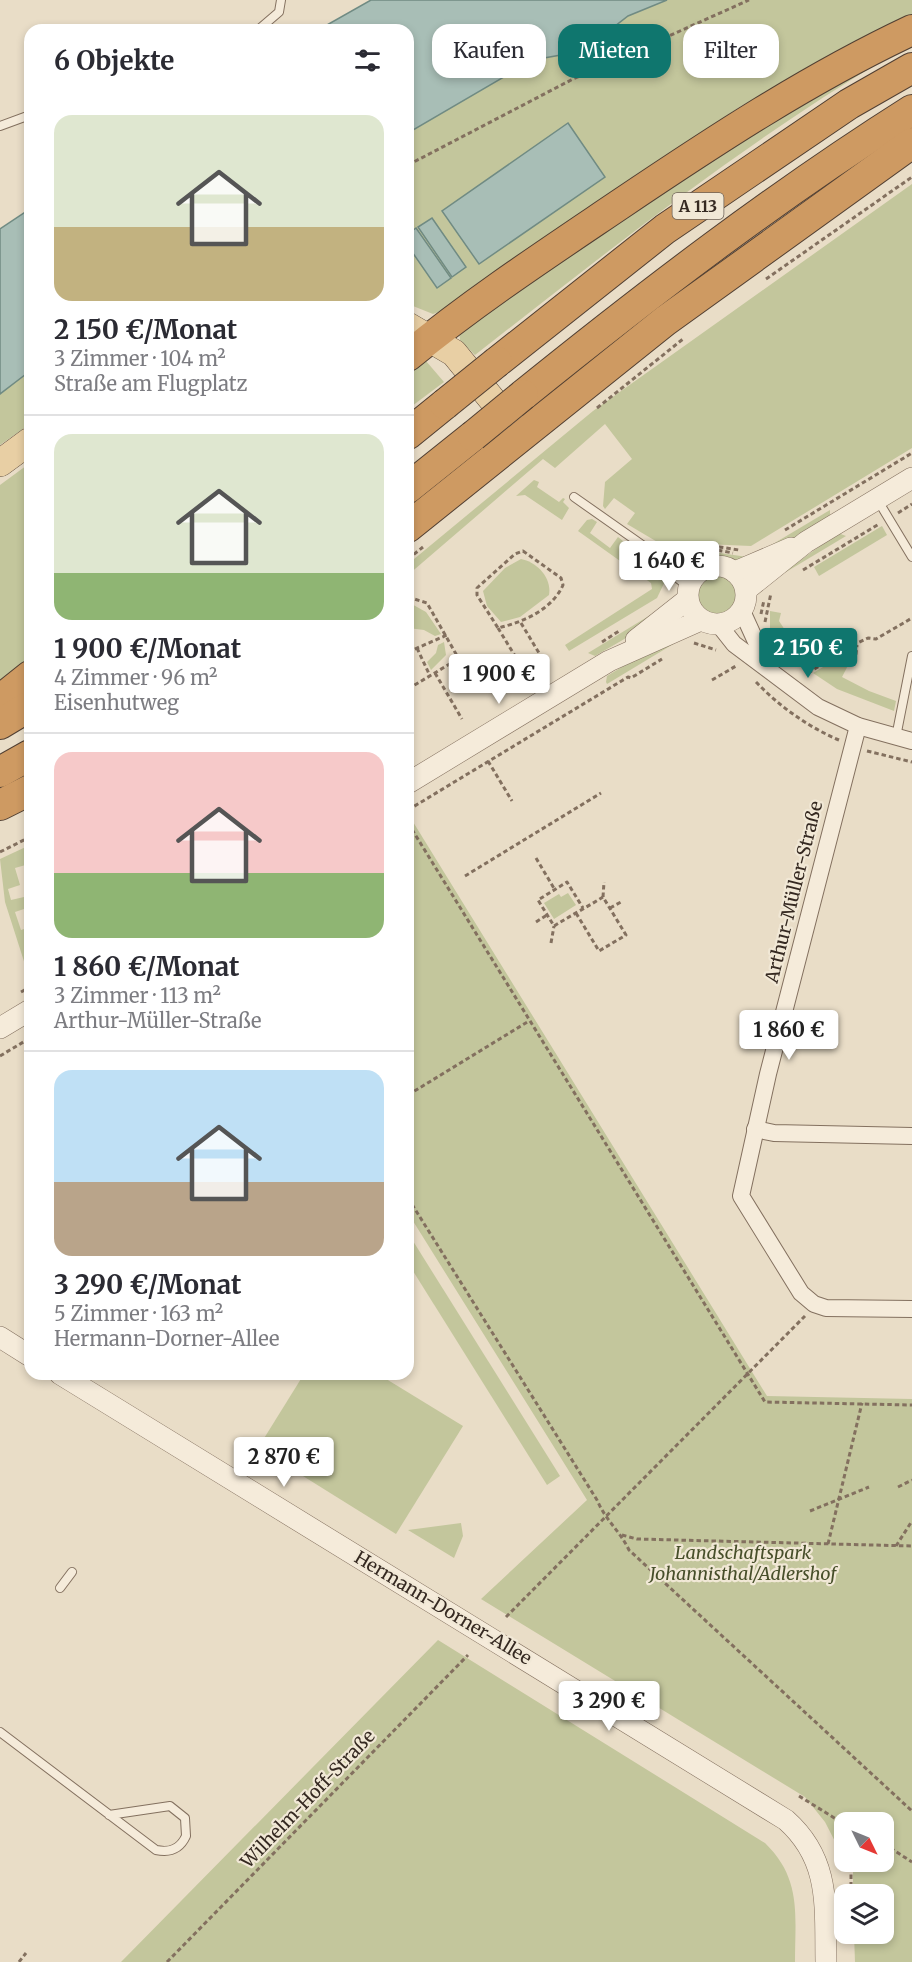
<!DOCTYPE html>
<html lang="de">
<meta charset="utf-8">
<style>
body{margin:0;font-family:Merriweather,serif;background:#f2f2f3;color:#2b2b33;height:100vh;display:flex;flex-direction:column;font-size:22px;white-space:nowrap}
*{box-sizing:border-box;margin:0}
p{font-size:20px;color:#7c7c81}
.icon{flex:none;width:33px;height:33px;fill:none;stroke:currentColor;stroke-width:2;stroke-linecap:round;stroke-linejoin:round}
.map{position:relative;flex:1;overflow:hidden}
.sheet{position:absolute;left:24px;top:24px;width:390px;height:1356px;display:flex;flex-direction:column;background:#fff;border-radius:18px;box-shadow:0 3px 9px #0003}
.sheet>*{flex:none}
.top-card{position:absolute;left:432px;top:24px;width:390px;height:54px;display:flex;gap:12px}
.needle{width:39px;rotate:133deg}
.fabs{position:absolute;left:834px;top:1812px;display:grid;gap:12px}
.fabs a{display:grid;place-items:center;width:60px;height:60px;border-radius:12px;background:#fff;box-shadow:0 3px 9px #0003;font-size:30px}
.price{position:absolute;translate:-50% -51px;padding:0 14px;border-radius:6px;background:#fff;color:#222;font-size:20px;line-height:39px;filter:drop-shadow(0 2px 3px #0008)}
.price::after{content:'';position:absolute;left:50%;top:36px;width:18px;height:14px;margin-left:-9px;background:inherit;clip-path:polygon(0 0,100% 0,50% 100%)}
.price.current{background:#0f766e;color:#fff}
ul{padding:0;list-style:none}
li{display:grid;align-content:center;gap:12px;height:318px;padding:0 30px}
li+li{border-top:2px solid #e1e1e2}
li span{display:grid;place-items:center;height:186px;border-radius:18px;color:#555}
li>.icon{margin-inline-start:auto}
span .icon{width:108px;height:108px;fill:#fffc;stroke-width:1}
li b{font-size:26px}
h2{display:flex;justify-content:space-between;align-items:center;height:72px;padding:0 30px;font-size:26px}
.pill{padding:0 21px;border-radius:18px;background:#fff;box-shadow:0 3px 9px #0003;font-size:21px;line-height:54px}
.pill.current{background:#0f766e;color:#fff}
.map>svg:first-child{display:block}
.green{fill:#c3c69c}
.water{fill:#a8beb6;stroke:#708b83;stroke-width:1.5}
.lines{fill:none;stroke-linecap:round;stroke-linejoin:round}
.service-casing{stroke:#83705f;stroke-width:10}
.minor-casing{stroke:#83705f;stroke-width:18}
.tertiary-casing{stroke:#83705f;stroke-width:22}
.primary-casing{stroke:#513f32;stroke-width:28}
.motorway-casing{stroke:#513f32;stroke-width:32}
.path{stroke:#83705f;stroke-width:3;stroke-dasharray:4.5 3;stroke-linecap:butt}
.service{stroke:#f5ebda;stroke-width:8}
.minor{stroke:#f5ebda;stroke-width:16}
.tertiary{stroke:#f5ebda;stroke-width:21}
.primary{stroke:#e8cfa4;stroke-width:27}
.motorway{stroke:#ce9a62;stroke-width:30}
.motorway-bridge-casing{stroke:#513f32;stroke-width:32;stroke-linecap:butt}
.motorway-bridge{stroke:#ce9a62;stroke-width:30}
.labels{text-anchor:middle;stroke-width:4.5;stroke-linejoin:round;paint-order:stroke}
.shield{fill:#f1e8d6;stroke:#6d6257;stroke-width:1.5}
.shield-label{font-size:16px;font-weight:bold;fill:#352921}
.street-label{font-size:18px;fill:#352921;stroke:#f1e8d6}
.park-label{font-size:18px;font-style:italic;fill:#474f2a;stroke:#f1e8d6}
</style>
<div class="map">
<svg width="912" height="1962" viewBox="0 0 912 1962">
<rect width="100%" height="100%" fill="#e9ddc7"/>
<g class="green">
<polygon points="667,0 912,0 912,16 741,106 591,207 453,307 433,314 408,304 408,133 533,60 583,51 628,16"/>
<path d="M885,59C740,146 608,251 475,355L460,340L459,332L746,133Z"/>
<polygon points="912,184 912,448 751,546 704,544 681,556 627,524 635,513 614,498 605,509 603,506 605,482 632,459 605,424 555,468 543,459 408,575 408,564 593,411"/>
<polygon points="422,360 426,361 444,382 408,409 408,368"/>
<polygon points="30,371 30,424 0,445 0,394"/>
<polygon points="30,463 30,663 0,687 0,485"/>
<polygon points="534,480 539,482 537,487 559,502 563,498 565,499 563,502 569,508 562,520 525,495 516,496"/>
<polygon points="830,510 830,519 790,541 761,551"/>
<polygon points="592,519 597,522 590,533 610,548 618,537 667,577 657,598 569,651 565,645 652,589 651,583 578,531 587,520"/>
<polygon points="882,526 887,535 819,576 814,567"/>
<polygon points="838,533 846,536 776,578"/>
<polygon points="712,552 748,557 736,561 720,558 691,560"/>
<path d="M521,559C537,562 552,578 549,595L520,617L501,622L487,606L483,591L505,568Z"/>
<circle cx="717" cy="595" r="19"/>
<polygon points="408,602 426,612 441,634 435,636 424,630 408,628"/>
<polygon points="657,611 633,634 595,656 588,653"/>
<polygon points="770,611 781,613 779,621 791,639 784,647 770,628"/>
<polygon points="444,642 446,655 431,670 427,662 436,653 438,645"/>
<polygon points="675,643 607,684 606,682 607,676 645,653"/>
<polygon points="853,649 855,652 842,677 869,691 896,701 894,711 837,689 813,673"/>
<polygon points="410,817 767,1396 912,1399 912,1962 855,1962 854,1934 884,1934 884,1894 853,1894 853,1869 848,1867 845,1862 884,1862 884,1822 844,1822 844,1859 825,1822 805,1797 481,1599 587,1500 408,1213 408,818"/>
<polygon points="30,845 30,868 29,864 15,868 20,885 8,889 11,900 24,897 27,908 15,912 21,930 30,927 30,939 24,942 30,959 29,977 5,902 0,859"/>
<polygon points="568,893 576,905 554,919 544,903 559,894 561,897"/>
<polygon points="408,1233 560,1476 547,1485 408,1263"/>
<polygon points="304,1374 378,1374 463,1426 396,1534 258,1448"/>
<polygon points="461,1523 463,1536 454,1558 408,1530"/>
<path d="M438,1640L765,1843C802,1879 795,1915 795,1962H121Z"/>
</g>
<g class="water">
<polygon points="371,0 667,0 628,16 583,51 533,60 408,133 408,30 318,30"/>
<polygon points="568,123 605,177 479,264 442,211"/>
<polygon points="30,209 30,371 0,394 0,229"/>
<polygon points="432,218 466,267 452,277 418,227"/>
<polygon points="416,228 451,278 437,288 408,246 408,234"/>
</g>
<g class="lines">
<defs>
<g id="service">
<polyline points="258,30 279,12 281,0"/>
<polyline points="0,126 30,115"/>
<polyline points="574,497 648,549 659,564 689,587"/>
<polyline points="877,499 912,557"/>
<polyline points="648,549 666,553 698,572"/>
<polyline points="896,737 912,656"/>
<polyline points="60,1588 72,1572"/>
<path d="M0,1732L156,1850C170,1853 180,1849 186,1836L185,1818L170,1806L109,1815"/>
</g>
<g id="minor">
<polyline points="742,611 767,666"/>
<polyline points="719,625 734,644 818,707 858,726 912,741"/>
<polyline points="858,726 768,1074 741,1196 801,1293 814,1304 826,1308 912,1309"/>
<polyline points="755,1129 774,1133 912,1136"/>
</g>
<g id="tertiary">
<circle cx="717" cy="595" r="29"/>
<polyline points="735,572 791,548"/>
<polyline points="746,590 806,542 912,478"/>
<polyline points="636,640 688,599"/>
<polyline points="408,783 609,661 701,620"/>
<polyline points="0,1028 30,1010"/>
<polyline points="0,1337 30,1356"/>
<path d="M60,1374L786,1820C831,1860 825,1907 826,1962"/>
</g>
<g id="primary">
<polyline points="408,326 454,353 512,424 513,430"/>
<polyline points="0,463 30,441"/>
</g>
<g id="motorway">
<path d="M408,356C475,301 548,253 619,205C714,141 808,79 912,30"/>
<polyline points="497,362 665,229 849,104 912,68"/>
<path d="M523,395C648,294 776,196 912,110"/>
<polyline points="408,434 445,404"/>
<polyline points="408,488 473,436"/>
<polyline points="408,527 665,321 912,143"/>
<polyline points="0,700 30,676"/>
<polyline points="0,724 30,706"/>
<polyline points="0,772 30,755"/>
<polyline points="0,805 30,790"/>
</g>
</defs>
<use href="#service" class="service-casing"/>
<use href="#minor" class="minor-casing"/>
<use href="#tertiary" class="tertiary-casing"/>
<use href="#primary" class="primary-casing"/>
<use href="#motorway" class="motorway-casing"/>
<g class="path">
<polyline points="408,165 573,79 749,0"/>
<polyline points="766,279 912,177"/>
<polyline points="597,408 683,339"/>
<polyline points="898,513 912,504"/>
<polyline points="785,530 912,453"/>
<path d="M523,551L561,578L563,585C552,610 523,622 498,628L477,595V588L515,554Z"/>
<polyline points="690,553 713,546 739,550"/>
<polyline points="696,555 717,550 733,553"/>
<polyline points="408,559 423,547"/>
<polyline points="803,570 879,524"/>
<polyline points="408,597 427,603 456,654 453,662 408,689"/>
<polyline points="761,614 764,600"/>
<polyline points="765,622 771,593"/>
<polyline points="521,623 548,668"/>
<polyline points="498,628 529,679"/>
<polyline points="602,642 619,631"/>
<polyline points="694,643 716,650"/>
<polyline points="417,648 430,676"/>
<polyline points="408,652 447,635"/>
<polyline points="855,662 857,645"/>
<polyline points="435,673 462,719"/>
<polyline points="808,673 853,645 868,638 876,639 912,618"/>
<polyline points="712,680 736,666"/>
<path d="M756,682C779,706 808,727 839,740"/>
<polyline points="867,751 912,762"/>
<polyline points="488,761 512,801"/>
<polyline points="408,810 628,677 631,678 662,659"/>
<polyline points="408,823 765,1402 912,1405"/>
<polyline points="0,852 30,837"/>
<polyline points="536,858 555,890"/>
<polyline points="465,876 601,793"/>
<polyline points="603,897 604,882"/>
<polyline points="610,908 621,902"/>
<path d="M576,913L599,951L626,935L603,897C587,907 570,916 554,926L538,900L567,882L583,908"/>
<polyline points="536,922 547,915"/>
<polyline points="551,943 554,926"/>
<polyline points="21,992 30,987"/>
<polyline points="0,1056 30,1038"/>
<polyline points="408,1095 529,1021"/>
<path d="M408,1198L597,1500C606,1521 620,1531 629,1550L912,1811"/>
<polyline points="898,1487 912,1480"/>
<polyline points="810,1511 869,1487"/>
<polyline points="622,1535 637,1539 912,1546"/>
<polyline points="828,1544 862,1403"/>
<polyline points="896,1546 912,1521"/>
<polyline points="506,1617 805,1316"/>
<polyline points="799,1796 844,1824"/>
<polyline points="884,1844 912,1862"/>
<polyline points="851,1894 851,1862"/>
<polyline points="19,1962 26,1953"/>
<polyline points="167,1962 468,1655"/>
</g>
<use href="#service" class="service"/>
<use href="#minor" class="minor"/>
<use href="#tertiary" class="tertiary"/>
<use href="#primary" class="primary"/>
<use href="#motorway" class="motorway"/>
<defs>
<g id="motorway-bridge">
<polyline points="445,404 497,362"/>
<polyline points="473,436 523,395"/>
</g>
</defs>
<use href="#motorway-bridge" class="motorway-bridge-casing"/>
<use href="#motorway-bridge" class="motorway-bridge"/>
</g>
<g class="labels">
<rect class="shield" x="672.5" y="193" width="51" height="26" rx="4.5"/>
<g class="shield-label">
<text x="698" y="212">A 113</text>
</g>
<g class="street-label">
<text transform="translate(794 892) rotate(-76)" y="6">Arthur-Müller-Straße</text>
<text transform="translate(443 1608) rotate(31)" y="6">Hermann-Dorner-Allee</text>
<text transform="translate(308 1799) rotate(-46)" y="6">Wilhelm-Hoff-Straße</text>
</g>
<g class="park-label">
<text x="743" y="1559">Landschaftspark<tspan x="743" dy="21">Johannisthal/Adlershof</tspan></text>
</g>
</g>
</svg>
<div class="fabs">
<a><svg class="needle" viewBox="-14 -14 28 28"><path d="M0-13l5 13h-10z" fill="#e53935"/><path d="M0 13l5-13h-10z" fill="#7c7c81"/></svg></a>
<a><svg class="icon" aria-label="layers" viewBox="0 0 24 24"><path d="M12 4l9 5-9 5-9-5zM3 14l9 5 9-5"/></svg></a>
</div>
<b class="price" style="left:669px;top:592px">1 640 €</b>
<b class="price current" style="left:808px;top:679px">2 150 €</b>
<b class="price" style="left:499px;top:705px">1 900 €</b>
<b class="price" style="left:789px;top:1061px">1 860 €</b>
<b class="price" style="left:284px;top:1488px">2 870 €</b>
<b class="price" style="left:609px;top:1732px">3 290 €</b>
<div class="top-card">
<a class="pill">Kaufen</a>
<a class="pill current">Mieten</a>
<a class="pill">Filter</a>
</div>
<section class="sheet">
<h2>6 Objekte<svg class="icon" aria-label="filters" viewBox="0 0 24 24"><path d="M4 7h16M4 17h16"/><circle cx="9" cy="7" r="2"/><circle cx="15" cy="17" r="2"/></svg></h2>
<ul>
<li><span style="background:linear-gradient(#dfe7d0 60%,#c2b280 0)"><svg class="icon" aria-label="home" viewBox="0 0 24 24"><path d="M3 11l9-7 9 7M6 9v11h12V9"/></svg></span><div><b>2 150 €/Monat</b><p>3 Zimmer · 104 m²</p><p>Straße am Flugplatz</p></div></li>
<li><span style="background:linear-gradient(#dfe7d0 75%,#8fb573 0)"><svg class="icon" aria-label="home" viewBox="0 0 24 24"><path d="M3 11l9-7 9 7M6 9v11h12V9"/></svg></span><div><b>1 900 €/Monat</b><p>4 Zimmer · 96 m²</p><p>Eisenhutweg</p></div></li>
<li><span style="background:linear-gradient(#f6c9c9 65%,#8fb573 0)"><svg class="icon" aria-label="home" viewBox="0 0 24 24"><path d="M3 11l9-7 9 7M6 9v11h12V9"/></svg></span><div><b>1 860 €/Monat</b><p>3 Zimmer · 113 m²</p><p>Arthur-Müller-Straße</p></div></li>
<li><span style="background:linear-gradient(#bfe0f5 60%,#b9a48a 0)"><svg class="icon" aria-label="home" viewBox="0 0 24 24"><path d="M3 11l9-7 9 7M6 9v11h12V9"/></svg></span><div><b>3 290 €/Monat</b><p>5 Zimmer · 163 m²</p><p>Hermann-Dorner-Allee</p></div></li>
</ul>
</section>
</div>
